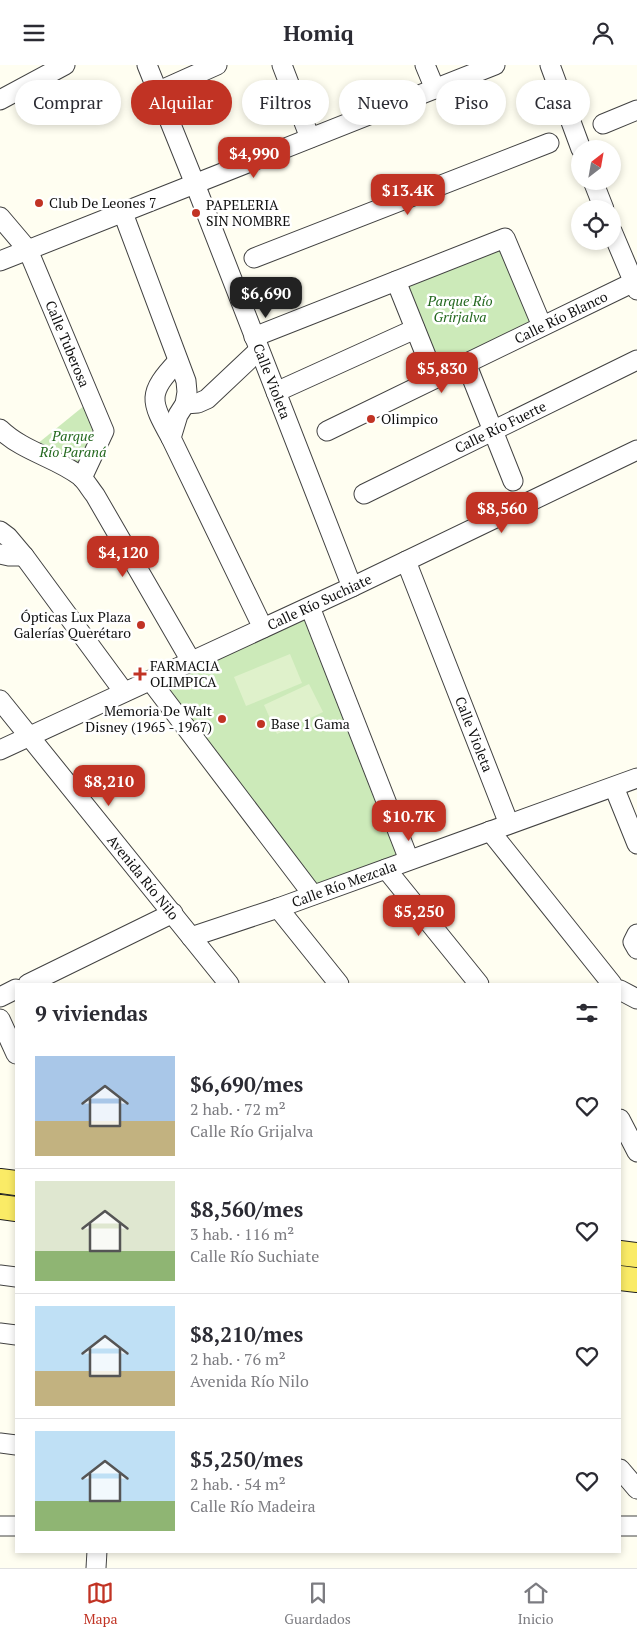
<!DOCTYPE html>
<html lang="es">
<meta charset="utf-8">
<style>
body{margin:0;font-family:"PT Serif",serif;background:#f2f2f3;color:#2b2b33;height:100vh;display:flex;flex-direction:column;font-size:19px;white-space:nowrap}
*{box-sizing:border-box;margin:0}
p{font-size:16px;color:#7c7c81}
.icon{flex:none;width:28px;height:28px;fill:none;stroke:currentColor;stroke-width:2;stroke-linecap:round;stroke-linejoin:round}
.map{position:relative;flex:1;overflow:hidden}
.sheet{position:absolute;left:15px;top:918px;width:606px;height:570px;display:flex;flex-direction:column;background:#fff;border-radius:0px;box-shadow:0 2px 8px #0003}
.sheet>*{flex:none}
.banner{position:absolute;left:15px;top:15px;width:608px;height:45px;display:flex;gap:10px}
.needle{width:32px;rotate:31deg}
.tools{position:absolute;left:571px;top:75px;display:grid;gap:10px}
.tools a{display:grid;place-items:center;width:50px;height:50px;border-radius:50%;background:#fff;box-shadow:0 2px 8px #0003;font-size:25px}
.price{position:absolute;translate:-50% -42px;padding:0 11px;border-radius:10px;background:#c13324;color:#fff;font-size:16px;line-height:32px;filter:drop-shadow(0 1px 2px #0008)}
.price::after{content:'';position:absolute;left:50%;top:30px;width:15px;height:11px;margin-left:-8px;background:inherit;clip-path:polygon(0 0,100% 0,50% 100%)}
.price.active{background:#222;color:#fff}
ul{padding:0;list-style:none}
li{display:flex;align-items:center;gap:15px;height:125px;padding:0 20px}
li+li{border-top:1px solid #e1e1e2}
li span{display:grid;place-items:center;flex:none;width:140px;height:100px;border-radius:0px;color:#555}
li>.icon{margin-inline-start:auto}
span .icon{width:60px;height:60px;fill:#fffc;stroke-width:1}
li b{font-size:21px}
h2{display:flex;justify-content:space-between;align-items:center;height:60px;padding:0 20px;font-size:21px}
.pill{padding:0 18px;border-radius:22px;background:#fff;box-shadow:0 2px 8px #0003;font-size:18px;line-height:45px}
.pill.active{background:#c13324;color:#fff}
header{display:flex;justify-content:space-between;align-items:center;height:65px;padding:0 20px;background:#fff;font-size:22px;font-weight:700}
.tab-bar{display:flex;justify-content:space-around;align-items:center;height:70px;border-top:1px solid #e1e1e2;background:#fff;font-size:14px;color:#7c7c81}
.tab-bar a{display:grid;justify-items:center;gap:2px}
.tab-bar .active{color:#c13324}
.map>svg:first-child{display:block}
.green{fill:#cceab9}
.pitch{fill:#dff1cb}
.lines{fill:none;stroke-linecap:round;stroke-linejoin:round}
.minor-casing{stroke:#424242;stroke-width:21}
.major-casing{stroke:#202020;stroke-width:26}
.minor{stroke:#fff;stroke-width:19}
.major{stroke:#faeb66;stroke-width:24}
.poi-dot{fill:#c13324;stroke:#fff;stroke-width:2}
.labels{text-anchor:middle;stroke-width:5;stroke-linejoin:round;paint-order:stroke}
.poi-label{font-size:14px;fill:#0f0f0f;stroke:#fff;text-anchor:start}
.park-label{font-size:14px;font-style:italic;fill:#23681e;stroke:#fff}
.street-label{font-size:14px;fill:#0f0f0f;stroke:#fff}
</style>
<header><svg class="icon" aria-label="menu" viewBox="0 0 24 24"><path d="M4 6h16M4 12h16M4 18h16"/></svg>Homiq<svg class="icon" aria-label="person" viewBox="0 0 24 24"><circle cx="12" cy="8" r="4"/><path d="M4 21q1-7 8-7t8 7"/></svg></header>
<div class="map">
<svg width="637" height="1503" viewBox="0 0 637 1503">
<rect width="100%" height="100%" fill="#fffef1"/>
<g class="green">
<polygon points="501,182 530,256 435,305 402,220"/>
<polygon points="90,336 103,366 82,411 31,384"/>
<polygon points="310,542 409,795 313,830 150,615"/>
</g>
<g class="pitch">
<polygon points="290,589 302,618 246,641 234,612"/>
<polygon points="309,619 323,647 277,669 264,640"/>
</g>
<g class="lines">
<defs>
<g id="minor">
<path id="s1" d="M147,0L195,119L352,522"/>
<polyline points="282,0 310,73"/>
<polyline points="425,0 435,24"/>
<polyline points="550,0 581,84"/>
<polyline points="159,26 217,0"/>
<polyline points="0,35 65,0"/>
<polyline points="603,59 637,45"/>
<polyline points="593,116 604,144"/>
<polyline points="123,148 186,316 187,327 185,339 178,350 171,373 263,563"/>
<path id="s2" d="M0,152L28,185L104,366L82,413"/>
<polyline points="612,166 637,225"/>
<polyline points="254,193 549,78"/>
<polyline points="0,196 495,0"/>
<polyline points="396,216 435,313"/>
<polyline points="254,272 505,173 542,261"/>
<polyline points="466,298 513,416"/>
<polyline points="276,327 415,264"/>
<polyline points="185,339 198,338 207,334 259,285"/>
<path d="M0,364C24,387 55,392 80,411C86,416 90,424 95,430L191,596"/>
<path id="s3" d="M327,366L634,217"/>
<path d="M171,373C150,335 147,329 178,296"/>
<path id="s4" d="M364,429L637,295"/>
<polyline points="0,466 8,472 24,491 124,627"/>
<polyline points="0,489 9,491 24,491"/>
<path id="s5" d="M406,496L509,759"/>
<polyline points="310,542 409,795"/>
<polyline points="150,615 313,830"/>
<path id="s6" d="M0,635L229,919"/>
<path id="s7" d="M0,685L352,522L637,385"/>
<polyline points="614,722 637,779"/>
<polyline points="490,766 612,919"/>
<polyline points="386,804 479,919"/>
<polyline points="278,843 339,919"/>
<polyline points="637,869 633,877 637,884"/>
<path id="s8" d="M191,872L278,843L637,713"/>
<polyline points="28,919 173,848"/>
<polyline points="620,925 637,934"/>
<polyline points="0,932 16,924"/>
<polyline points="0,954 16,989"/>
<polyline points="620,1054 637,1087"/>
<polyline points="0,1210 16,1212"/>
<polyline points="0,1268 16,1270"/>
<polyline points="0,1378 16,1380"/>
<polyline points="620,1404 637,1424"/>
<polyline points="0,1461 16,1461"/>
<polyline points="620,1461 637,1461"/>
<polyline points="96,1503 97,1486"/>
</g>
<g id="major">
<polyline points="0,1116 16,1118"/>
<polyline points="0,1142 16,1144"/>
<polyline points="620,1188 637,1190"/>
<polyline points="620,1213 637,1215"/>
</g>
</defs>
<use href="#minor" class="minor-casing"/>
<use href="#major" class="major-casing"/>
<use href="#minor" class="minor"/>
<use href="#major" class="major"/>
</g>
<g class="poi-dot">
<circle cx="39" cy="138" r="5"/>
<circle cx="196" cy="148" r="5"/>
<circle cx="371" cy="354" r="5"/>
<circle cx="141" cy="560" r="5"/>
<path d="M137.5 601.5h5v5h5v5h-5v5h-5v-5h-5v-5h5z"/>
<circle cx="222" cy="654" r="5"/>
<circle cx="261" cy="659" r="5"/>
</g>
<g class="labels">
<g class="poi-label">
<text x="49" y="143">Club De Leones 7</text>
<text x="206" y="145">PAPELERIA<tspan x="206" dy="16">SIN NOMBRE</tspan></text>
<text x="381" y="359">Olimpico</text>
<text x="131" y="557" text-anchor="end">Ópticas Lux Plaza<tspan x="131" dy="16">Galerías Querétaro</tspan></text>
<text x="150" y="606">FARMACIA<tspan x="150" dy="16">OLIMPICA</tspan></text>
<text x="212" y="651" text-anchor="end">Memoria De Walt<tspan x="212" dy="16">Disney (1965 - 1967)</tspan></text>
<text x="271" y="664">Base 1 Gama</text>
</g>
<g class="park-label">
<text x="460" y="241">Parque Río<tspan x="460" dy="16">Grírjalva</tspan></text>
<text x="73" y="376">Parque<tspan x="73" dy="16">Río Paraná</tspan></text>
</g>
<g class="street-label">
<text dy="5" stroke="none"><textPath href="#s3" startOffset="260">Calle Río Blanco</textPath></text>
<text dy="5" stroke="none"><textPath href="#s2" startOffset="145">Calle Tuberosa</textPath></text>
<text dy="5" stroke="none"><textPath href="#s1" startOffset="340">Calle Violeta</textPath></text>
<text dy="5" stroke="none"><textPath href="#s4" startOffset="152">Calle Río Fuerte</textPath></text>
<text dy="5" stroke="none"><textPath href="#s7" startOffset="352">Calle Río Suchiate</textPath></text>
<text dy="5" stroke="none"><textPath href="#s5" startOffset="186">Calle Violeta</textPath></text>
<text dy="5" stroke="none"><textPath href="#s6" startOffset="228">Avenida Río Nilo</textPath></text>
<text dy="5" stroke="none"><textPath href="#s8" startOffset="162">Calle Río Mezcala</textPath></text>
</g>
</g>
</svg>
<div class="tools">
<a><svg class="needle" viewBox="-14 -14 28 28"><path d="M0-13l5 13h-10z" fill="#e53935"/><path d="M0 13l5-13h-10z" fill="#7c7c81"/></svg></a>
<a><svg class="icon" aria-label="locate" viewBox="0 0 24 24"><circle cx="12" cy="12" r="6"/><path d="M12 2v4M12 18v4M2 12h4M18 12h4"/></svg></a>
</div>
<b class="price" style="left:254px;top:114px">$4,990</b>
<b class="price" style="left:408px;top:151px">$13.4K</b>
<b class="price active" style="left:266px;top:254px">$6,690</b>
<b class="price" style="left:442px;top:329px">$5,830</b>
<b class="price" style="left:502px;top:469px">$8,560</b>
<b class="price" style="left:123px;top:513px">$4,120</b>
<b class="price" style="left:109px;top:742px">$8,210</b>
<b class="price" style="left:409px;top:777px">$10.7K</b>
<b class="price" style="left:419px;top:872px">$5,250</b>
<div class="banner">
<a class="pill">Comprar</a>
<a class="pill active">Alquilar</a>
<a class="pill">Filtros</a>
<a class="pill">Nuevo</a>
<a class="pill">Piso</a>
<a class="pill">Casa</a>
</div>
<section class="sheet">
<h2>9 viviendas<svg class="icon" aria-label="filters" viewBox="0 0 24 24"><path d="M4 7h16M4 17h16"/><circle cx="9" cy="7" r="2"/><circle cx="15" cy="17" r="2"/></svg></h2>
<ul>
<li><span style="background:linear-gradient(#a9c7e8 65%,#c2b280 0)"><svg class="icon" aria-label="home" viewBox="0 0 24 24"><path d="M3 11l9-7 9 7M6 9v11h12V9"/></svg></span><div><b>$6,690/mes</b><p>2 hab. · 72 m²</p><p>Calle Río Grijalva</p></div><svg class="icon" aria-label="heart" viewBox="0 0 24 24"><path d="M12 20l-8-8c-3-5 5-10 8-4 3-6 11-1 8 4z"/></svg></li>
<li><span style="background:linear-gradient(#dfe7d0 70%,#8fb573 0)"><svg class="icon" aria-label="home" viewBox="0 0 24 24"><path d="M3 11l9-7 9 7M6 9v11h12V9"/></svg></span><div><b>$8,560/mes</b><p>3 hab. · 116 m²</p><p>Calle Río Suchiate</p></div><svg class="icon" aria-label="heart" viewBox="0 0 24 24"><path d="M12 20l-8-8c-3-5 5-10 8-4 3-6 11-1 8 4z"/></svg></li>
<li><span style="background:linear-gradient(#bfe0f5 65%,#c2b280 0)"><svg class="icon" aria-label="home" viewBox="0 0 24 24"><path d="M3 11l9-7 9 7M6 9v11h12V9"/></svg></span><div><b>$8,210/mes</b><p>2 hab. · 76 m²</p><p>Avenida Río Nilo</p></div><svg class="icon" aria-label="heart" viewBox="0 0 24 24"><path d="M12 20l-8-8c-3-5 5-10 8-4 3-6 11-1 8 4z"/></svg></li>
<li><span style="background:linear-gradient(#bfe0f5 70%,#8fb573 0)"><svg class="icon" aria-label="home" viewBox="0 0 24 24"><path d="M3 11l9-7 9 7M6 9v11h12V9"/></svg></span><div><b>$5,250/mes</b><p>2 hab. · 54 m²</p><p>Calle Río Madeira</p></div><svg class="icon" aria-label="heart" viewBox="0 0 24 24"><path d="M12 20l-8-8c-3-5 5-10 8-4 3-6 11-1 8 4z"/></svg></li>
</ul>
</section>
</div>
<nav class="tab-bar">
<a class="active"><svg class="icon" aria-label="map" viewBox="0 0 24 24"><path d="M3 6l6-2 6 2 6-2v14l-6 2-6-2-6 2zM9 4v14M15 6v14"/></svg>Mapa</a>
<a><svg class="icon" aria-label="saved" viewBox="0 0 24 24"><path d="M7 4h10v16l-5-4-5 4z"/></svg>Guardados</a>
<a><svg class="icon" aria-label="home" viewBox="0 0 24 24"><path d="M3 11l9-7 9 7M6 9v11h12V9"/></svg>Inicio</a>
</nav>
